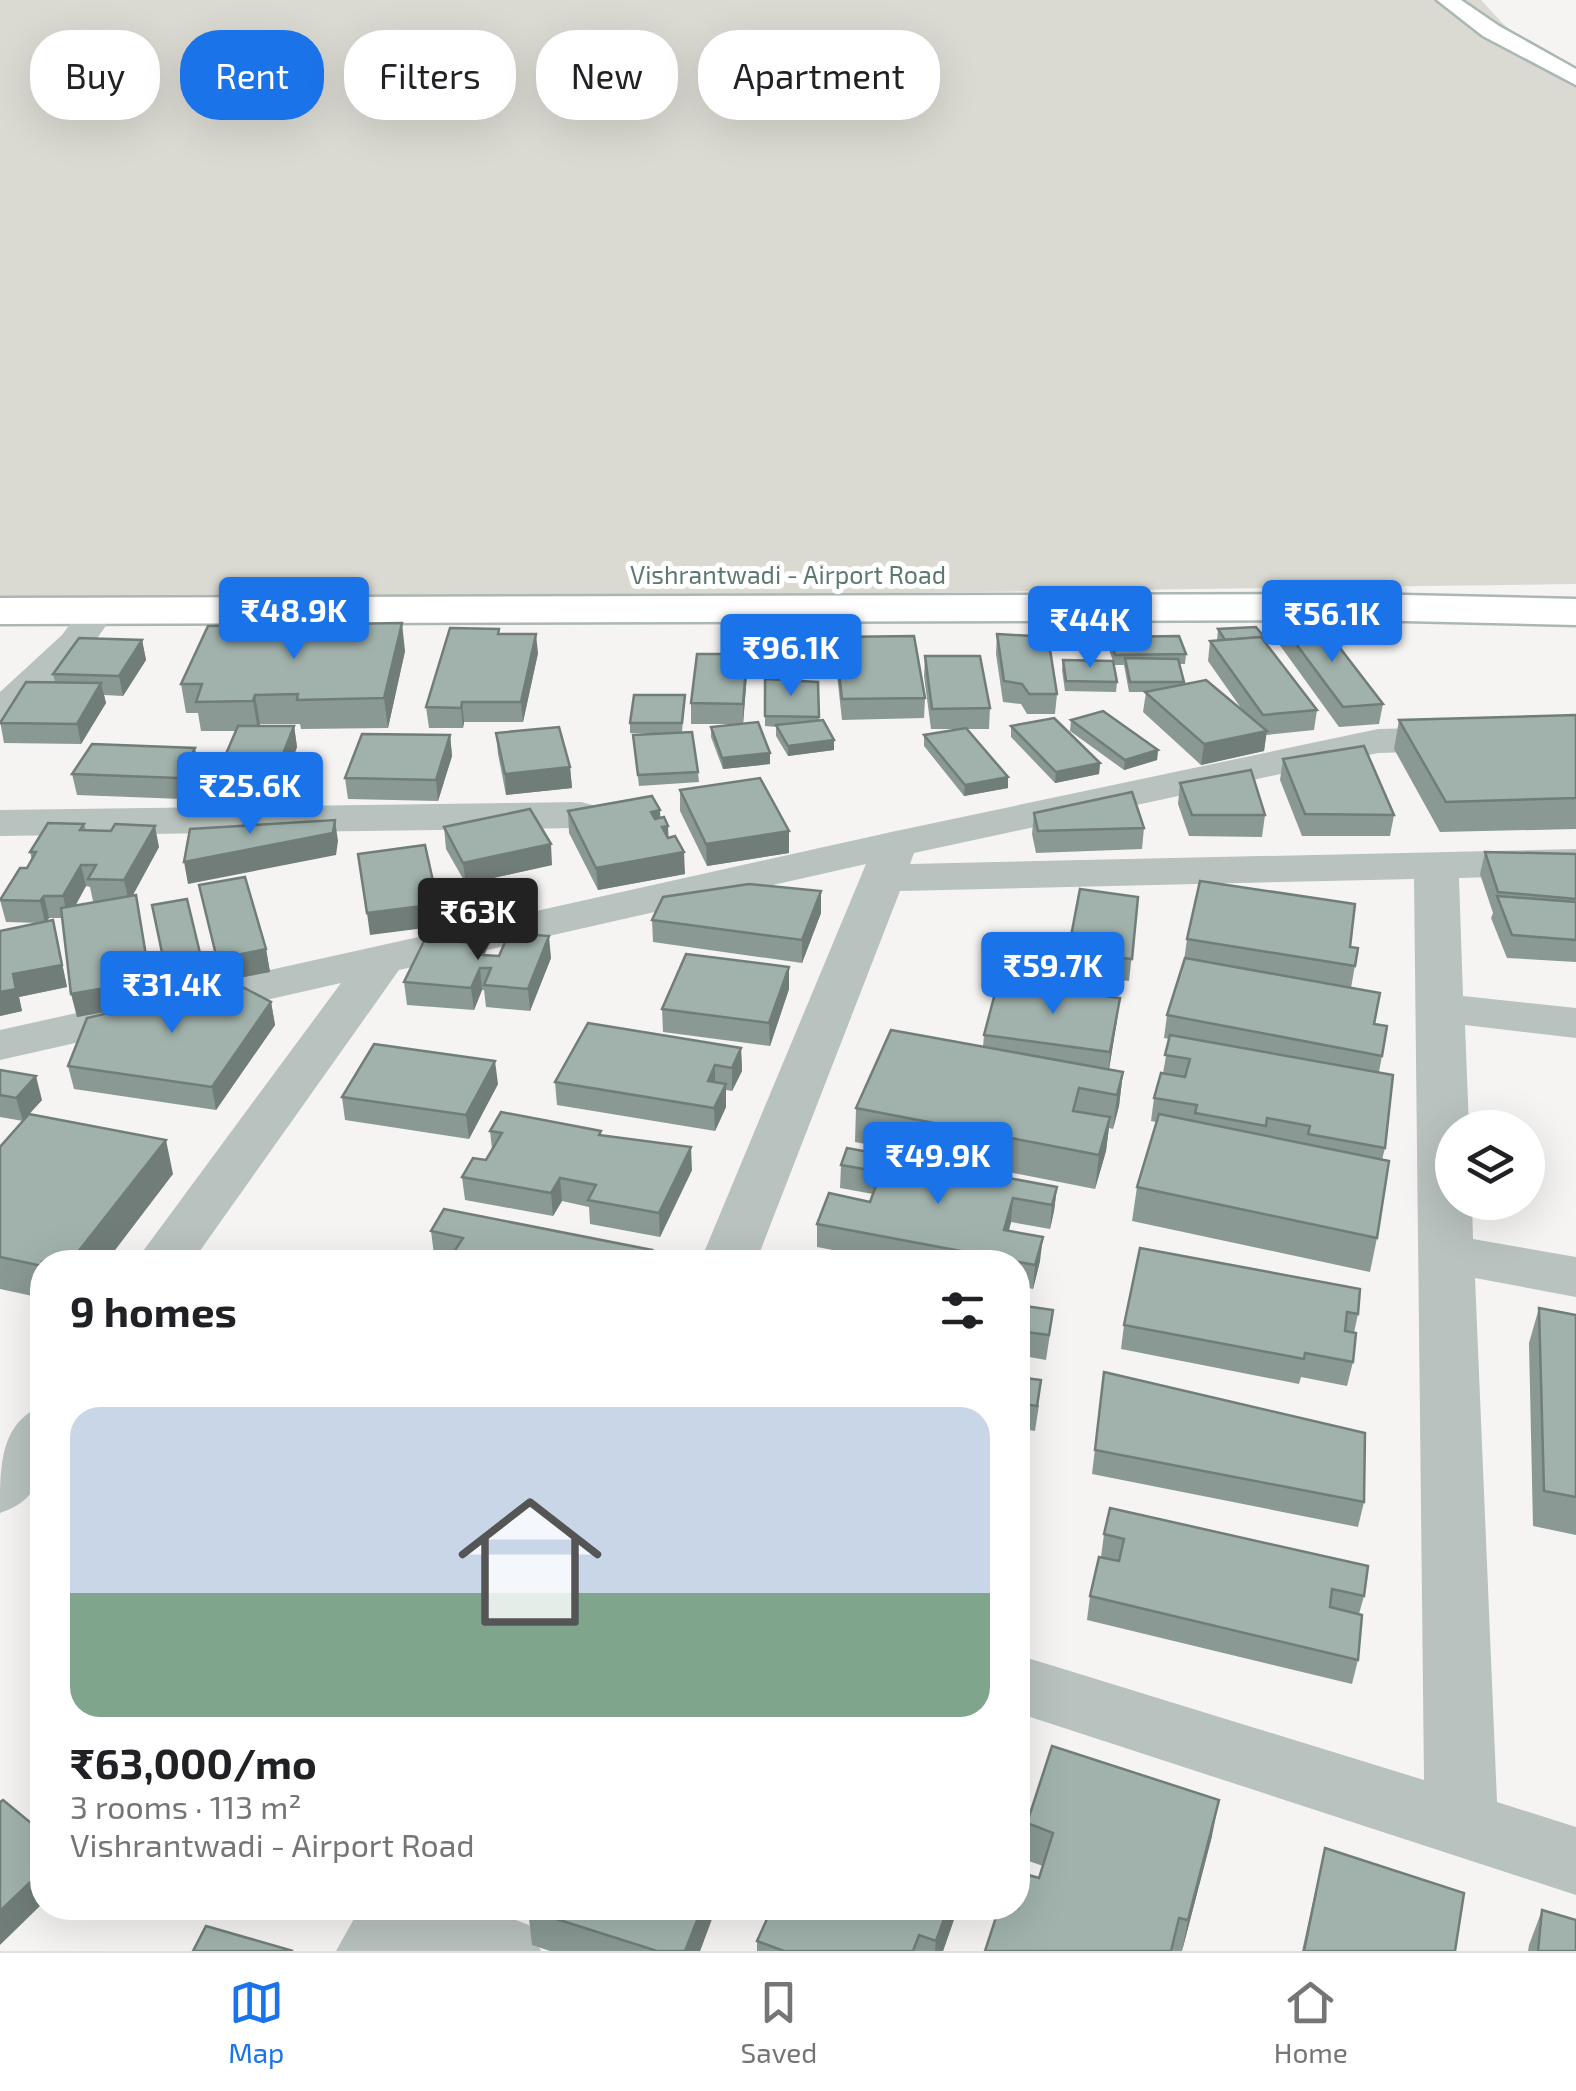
<!DOCTYPE html>
<meta charset="utf-8">
<style>
body{margin:0;font-family:"Exo 2",sans-serif;background:#f2f2f2;color:#202124;height:100vh;display:flex;flex-direction:column;font-size:38px;white-space:nowrap}
*{box-sizing:border-box;margin:0}
p{font-size:32px;color:#757577}
.icon{flex:none;width:55px;height:55px;fill:none;stroke:currentColor;stroke-width:2;stroke-linecap:round;stroke-linejoin:round}
.map{position:relative;flex:1;overflow:hidden}
.details{position:absolute;left:30px;top:1250px;width:1000px;height:670px;display:flex;flex-direction:column;background:#fff;border-radius:40px;box-shadow:0 10px 40px #0002}
.details>*{flex:none}
.top-card{position:absolute;left:30px;top:30px;width:1000px;height:90px;display:flex;gap:20px}
.buttons{position:absolute;left:1435px;top:1110px;display:grid;gap:20px}
.buttons a{display:grid;place-items:center;width:110px;height:110px;border-radius:50%;background:#fff;box-shadow:0 10px 40px #0002;font-size:50px}
.price{position:absolute;translate:-50% -85px;padding:0 22px;border-radius:10px;background:#1a73e8;color:#fff;font-size:32px;line-height:65px;filter:drop-shadow(0 2px 5px #0008)}
.price::after{content:'';position:absolute;left:50%;top:60px;width:30px;height:22px;margin-left:-15px;background:inherit;clip-path:polygon(0 0,100% 0,50% 100%)}
.price.active{background:#222;color:#fff}
ul{padding:0;list-style:none}
li{display:grid;align-content:center;gap:20px;height:530px;padding:0 40px}
li+li{border-top:2px solid #e0e0e0}
li span{display:grid;place-items:center;height:310px;border-radius:30px;color:#555}
li>.icon{margin-inline-start:auto}
span .icon{width:180px;height:180px;fill:#fffc;stroke-width:1}
li b{font-size:42px}
h2{display:flex;justify-content:space-between;align-items:center;height:120px;padding:0 40px;font-size:42px}
.pill{padding:0 35px;border-radius:40px;background:#fff;box-shadow:0 10px 40px #0002;font-size:35px;line-height:90px}
.pill.active{background:#1a73e8;color:#fff}
.tab-bar{display:flex;justify-content:space-around;align-items:center;height:140px;border-top:2px solid #e0e0e0;background:#fff;font-size:28px;color:#757577}
.tab-bar a{display:grid;justify-items:center;gap:5px}
.tab-bar .active{color:#1a73e8}
.map>svg:first-child{display:block}
.green{fill:#dbdad2}
.lines{fill:none;stroke-linecap:round;stroke-linejoin:round}
.secondary-casing{stroke:#aab7b3;stroke-width:5}
.primary-casing{stroke:#acb7b4;stroke-width:5}
.street{fill:#b8c2bf;fill-rule:evenodd}
.secondary{fill:#fff;fill-rule:evenodd}
.primary{fill:#fff;fill-rule:evenodd}
.wall{fill:#8a9994;fill-rule:evenodd}
.shaded-wall{fill:#717d78}
.building{fill:#a1b2ac;stroke:#717d78;stroke-width:2.5}
.labels{text-anchor:middle;stroke-width:10;stroke-linejoin:round;paint-order:stroke}
.far-street-label{font-size:25px;fill:#5c7970;stroke:#fff}
</style>
<div class="map">
<svg width="1576" height="1951" viewBox="0 0 1576 1951">
<rect width="100%" height="100%" fill="#f6f4f3"/>
<polygon class="green" points="0,0 1481,0 1507,28 1576,73 1576,584 0,605"/>
<g class="lines">
<defs>
<polygon id="secondary" points="1437,0 1461,0 1499,26 1576,69 1576,85 1483,36"/>
<polygon id="primary" points="1360,594 1576,599 1576,625 1360,620 0,624 0,598"/>
</defs>
<use href="#secondary" class="secondary-casing"/>
<use href="#primary" class="primary-casing"/>
<g class="street">
<polygon points="97,602 110,605 115,613 88,651 14,721 0,725 0,692 62,635 84,605"/>
<polygon points="1576,724 1576,748 1378,753 914,853 910,864 1576,849 1576,875 1459,878 1463,996 1576,1008 1576,1038 1465,1025 1469,1128 1452,1128 1452,1202 1472,1202 1473,1239 1576,1257 1576,1297 1475,1278 1497,1802 1576,1827 1576,1895 1018,1713 1018,1655 1424,1780 1414,879 900,891 756,1262 700,1262 866,864 399,970 192,1262 135,1262 341,983 0,1060 0,1030 896,831 1378,729"/>
<polygon points="581,802 596,806 602,815 596,824 581,828 0,836 0,810"/>
<path d="M42,1406C45,1452 52,1496 0,1513C0,1466 0,1423 42,1406Z"/>
<polygon points="360,1908 485,1908 529,1925 541,1951 336,1951"/>
</g>
<use href="#secondary" class="secondary"/>
<use href="#primary" class="primary"/>
</g>
<g class="wall">
<polygon points="1282,625 1383,704 1379,724 1339,727 1279,644"/>
<polygon points="1218,629 1265,638 1264,642 1317,710 1314,730 1266,735 1264,751 1201,765 1143,712 1146,692 1129,692 1124,665 1114,665 1117,682 1116,692 1065,691 1062,670 1063,660 1113,661 1108,647 1109,637 1186,654 1185,664 1179,664 1184,684 1243,711 1208,661 1210,641 1217,641"/>
<polygon points="997,634 1057,694 1055,714 1027,714 1021,704 1003,702 996,654"/>
<polygon points="835,637 925,698 924,718 842,720 835,657"/>
<polygon points="142,640 146,660 123,696 104,695 106,703 81,744 4,743 0,721 55,682 53,674"/>
<polygon points="405,651 388,728 301,729 300,724 260,724 259,726 294,726 297,747 275,805 217,805 213,784 236,731 201,731 198,713 186,713 181,684"/>
<polygon points="538,653 523,722 464,722 463,728 429,728 426,707"/>
<polygon points="925,656 990,708 989,729 967,729 1008,788 964,796 924,746 924,735 959,729 931,729 924,676"/>
<polygon points="747,674 743,724 770,764 723,769 711,737 711,727 737,724 691,724 691,703"/>
<polygon points="765,679 818,682 819,720 834,750 788,756 776,736 776,727 765,726"/>
<polygon points="685,695 682,732 698,772 699,782 639,786 633,735 664,733 630,733 630,723"/>
<polygon points="1576,715 1576,829 1440,832 1394,749 1399,720"/>
<polygon points="1071,720 1158,750 1157,760 1124,770 1070,731"/>
<polygon points="1011,726 1100,763 1099,774 1055,783 1011,737"/>
<polygon points="496,733 570,767 572,788 506,795 498,754"/>
<polygon points="450,735 452,756 438,801 348,799 345,778"/>
<polygon points="1283,759 1394,815 1390,836 1302,836 1280,780"/>
<polygon points="199,769 182,799 77,795 72,774"/>
<polygon points="1180,783 1265,815 1262,837 1189,836 1178,804"/>
<polygon points="680,790 789,853 707,866 680,811"/>
<polygon points="660,810 660,818 685,874 598,890 569,833 568,811"/>
<polygon points="1034,813 1144,828 1142,849 1036,853 1032,834"/>
<path d="M84,824L86,830L159,847L133,895L140,917L155,1002H271L275,1025L216,1110L74,1089L68,1066L146,1004L77,1017L62,918H49L46,922L53,920L67,987L19,997L22,1011L0,1016V931L41,923L6,922L0,900L27,868L32,860L30,852ZM86,886L90,887L93,901H99L76,905Z"/>
<polygon points="444,827 552,865 466,884 446,849"/>
<polygon points="1485,852 1576,854 1576,962 1507,958 1491,918 1493,913 1480,874"/>
<polygon points="199,885 266,949 270,972 222,981"/>
<polygon points="821,891 821,913 802,963 653,942 652,920"/>
<polygon points="1138,897 1129,981 1066,974 1068,952"/>
<polygon points="1187,939 1358,948 1351,988 1374,1024 1382,1056 1379,1072 1385,1148 1382,1160 1377,1238 1370,1272 1132,1221 1137,1187 1156,1122 1151,1121 1154,1098 1163,1073 1169,1039 1164,1038 1167,1015 1184,961"/>
<polygon points="489,955 551,958 530,1011 486,1007 484,990 482,990 474,1010 407,1005 404,982"/>
<polygon points="789,989 770,1046 663,1032 662,1009"/>
<polygon points="1120,998 1109,1070 1123,1072 1119,1106 1113,1129 1109,1128 1106,1151 1095,1189 855,1142 856,1108 983,1047 984,1035"/>
<polygon points="741,1048 742,1071 732,1091 726,1090 726,1107 715,1131 557,1105 555,1082"/>
<polygon points="0,1070 42,1100 29,1114 173,1174 42,1262 42,1298 0,1289 0,1147 23,1121 0,1117"/>
<polygon points="498,1084 469,1139 345,1120 342,1097"/>
<polygon points="490,1131 601,1136 692,1170 660,1237 590,1224 589,1207 562,1201 553,1216 465,1200 462,1177 486,1160 492,1149"/>
<polygon points="841,1165 1057,1187 1054,1211 1050,1229 1011,1222 1009,1231 1040,1261 1033,1289 1018,1286 1018,1262 894,1262 817,1247 817,1224 870,1202 873,1194 840,1188"/>
<polygon points="431,1231 652,1250 448,1261 450,1258 434,1255"/>
<polygon points="1140,1248 1358,1314 1354,1333 1353,1362 1347,1386 1301,1377 1299,1384 1121,1349 1124,1325"/>
<polygon points="1018,1305 1050,1334 1046,1360 1018,1355"/>
<polygon points="1539,1308 1576,1315 1576,1535 1533,1526 1529,1343"/>
<polygon points="1104,1372 1364,1502 1358,1527 1092,1474"/>
<polygon points="1018,1377 1039,1405 1035,1431 1018,1428"/>
<polygon points="1104,1534 1364,1596 1359,1614 1358,1660 1352,1684 1087,1620 1090,1596 1101,1557"/>
<polygon points="1027,1823 1212,1836 1182,1951 985,1951 1039,1878 1043,1866 1023,1859"/>
<polygon points="1325,1848 1455,1951 1302,1951"/>
<polygon points="529,1908 716,1908 700,1951 550,1951 532,1945 528,1910"/>
<polygon points="958,1908 943,1951 757,1951 757,1941"/>
<polygon points="1542,1910 1576,1951 1528,1951 1529,1945"/>
</g>
<g class="shaded-wall">
<polygon points="402,623 405,651 388,728 384,698"/>
<polygon points="536,634 538,653 523,722 521,702"/>
<polygon points="142,640 146,660 123,696 119,676"/>
<polygon points="747,654 747,674 743,724 743,704"/>
<polygon points="101,683 106,703 81,744 77,724"/>
<polygon points="255,695 260,724 258,730 253,701"/>
<polygon points="462,702 464,722 463,728 461,708"/>
<polygon points="294,726 297,747 275,805 271,784"/>
<polygon points="1267,731 1264,751 1201,765 1204,744"/>
<polygon points="450,735 452,756 438,801 436,780"/>
<polygon points="834,740 834,750 788,756 788,746"/>
<polygon points="195,748 199,769 182,799 178,778"/>
<polygon points="1158,750 1157,760 1124,770 1125,760"/>
<polygon points="770,753 770,764 723,769 722,758"/>
<polygon points="1100,763 1099,774 1055,783 1056,772"/>
<polygon points="570,767 572,788 506,795 505,774"/>
<polygon points="1008,777 1008,788 964,796 965,785"/>
<polygon points="660,810 661,831 651,812"/>
<polygon points="335,820 338,841 336,855 188,884 184,862"/>
<polygon points="155,826 159,847 129,902 124,880"/>
<polygon points="668,826 669,847 662,827"/>
<polygon points="789,831 789,853 707,866 706,844"/>
<polygon points="551,844 552,865 466,884 463,863"/>
<polygon points="684,852 685,874 598,890 596,868"/>
<polygon points="81,865 86,886 68,918 63,896"/>
<polygon points="821,891 821,913 802,963 802,940"/>
<polygon points="136,895 155,1003 77,1017 71,994"/>
<polygon points="44,896 49,918 45,923 40,901"/>
<polygon points="438,904 440,926 370,935 367,913"/>
<polygon points="53,920 67,987 19,997 22,1011 0,1016 0,992"/>
<polygon points="549,936 551,958 530,1011 528,989"/>
<polygon points="266,949 270,972 222,981 217,959"/>
<polygon points="789,967 789,989 770,1046 769,1023"/>
<polygon points="480,968 482,990 474,1010 471,988"/>
<polygon points="205,974 207,986 170,993 168,981"/>
<polygon points="1120,998 1117,1021 1108,1075 1110,1052"/>
<polygon points="271,1002 275,1025 216,1110 212,1087"/>
<polygon points="741,1048 742,1071 732,1091 732,1068"/>
<polygon points="495,1061 498,1084 469,1139 466,1115"/>
<polygon points="715,1065 715,1088 708,1081"/>
<polygon points="1123,1072 1119,1106 1113,1129 1117,1095"/>
<polygon points="36,1076 42,1100 23,1121 16,1098"/>
<polygon points="726,1084 726,1107 715,1131 714,1108"/>
<polygon points="1110,1117 1106,1151 1095,1189 1099,1155"/>
<polygon points="166,1140 173,1174 106,1262 70,1262"/>
<polygon points="691,1147 692,1170 660,1237 659,1213"/>
<polygon points="560,1178 562,1201 553,1216 551,1193"/>
<polygon points="1057,1187 1054,1211 1050,1229 1052,1205"/>
<polygon points="1013,1198 1011,1222 1002,1254 1004,1230"/>
<polygon points="1043,1237 1040,1261 1033,1289 1035,1265"/>
<polygon points="652,1250 653,1262 646,1262"/>
<polygon points="1219,1800 1212,1836 1182,1951 1188,1920"/>
<polygon points="42,1871 42,1904 0,1945 0,1911"/>
<polygon points="702,1908 716,1908 700,1951 685,1951"/>
<polygon points="948,1908 958,1908 943,1951 935,1951 936,1941"/>
</g>
<g class="building">
<polygon points="1320,622 1383,704 1343,707 1282,625"/>
<polygon points="402,623 384,698 297,700 298,694 255,695 253,701 196,702 202,684 181,684 208,626"/>
<polygon points="1256,627 1265,638 1261,637 1225,640 1218,629"/>
<polygon points="450,628 499,629 498,634 536,634 521,702 462,702 461,708 426,707"/>
<polygon points="997,634 1048,637 1057,694 1029,694 1022,684 1004,681"/>
<polygon points="914,636 925,698 842,699 835,637"/>
<polygon points="1179,636 1186,654 1115,655 1109,637"/>
<polygon points="1261,637 1317,710 1263,715 1210,641"/>
<polygon points="79,638 142,640 119,676 53,674"/>
<polygon points="697,654 747,654 743,704 691,703"/>
<polygon points="925,656 980,656 990,708 932,709"/>
<polygon points="1125,658 1178,659 1184,682 1130,682"/>
<polygon points="1063,660 1113,661 1117,682 1066,681"/>
<polygon points="765,679 818,682 819,717 765,716"/>
<polygon points="1206,680 1267,731 1204,744 1145,692"/>
<polygon points="26,682 101,683 77,724 0,723"/>
<polygon points="634,695 685,695 682,723 630,723"/>
<polygon points="1103,711 1158,750 1125,760 1071,720"/>
<polygon points="1576,715 1576,798 1446,802 1399,720"/>
<polygon points="1054,718 1100,763 1056,772 1011,726"/>
<polygon points="823,720 834,740 788,746 776,725"/>
<polygon points="758,722 770,753 722,758 711,727"/>
<polygon points="238,726 294,726 271,784 213,784"/>
<polygon points="559,727 570,767 505,774 496,733"/>
<polygon points="966,728 1008,777 965,785 924,735"/>
<polygon points="692,732 698,772 638,775 633,735"/>
<polygon points="362,734 450,735 436,780 345,778"/>
<polygon points="92,744 195,748 178,778 72,774"/>
<polygon points="1364,746 1394,815 1305,814 1283,759"/>
<polygon points="1251,770 1265,815 1192,815 1180,783"/>
<polygon points="760,778 789,831 706,844 680,790"/>
<polygon points="1132,792 1144,828 1038,831 1034,813"/>
<polygon points="652,796 660,810 651,812 655,819 664,817 668,826 662,827 668,838 675,836 684,852 596,868 568,811"/>
<polygon points="530,809 551,844 463,863 444,827"/>
<polygon points="335,820 333,833 184,862 190,829"/>
<polygon points="48,823 84,824 80,830 111,831 115,824 155,826 124,880 88,879 96,865 81,865 63,896 44,896 40,901 0,900 20,868 27,868 36,852 30,852"/>
<polygon points="425,845 438,904 367,913 358,854"/>
<polygon points="1485,852 1576,854 1576,899 1498,892"/>
<polygon points="245,877 266,949 217,959 199,885"/>
<polygon points="1200,881 1355,904 1350,947 1358,948 1355,966 1187,939"/>
<polygon points="749,884 821,891 802,940 652,920 663,897"/>
<polygon points="1080,889 1138,897 1132,959 1068,952"/>
<polygon points="136,895 150,980 71,994 61,908"/>
<polygon points="1497,896 1576,902 1576,940 1512,935"/>
<polygon points="187,899 205,974 168,981 152,905"/>
<polygon points="53,920 62,965 13,974 16,989 0,992 0,931"/>
<polygon points="509,933 549,936 528,989 484,985 491,968 480,968 471,988 404,982 425,939 488,944 483,955 499,956"/>
<polygon points="686,954 789,967 769,1023 662,1009"/>
<polygon points="1185,958 1380,993 1374,1024 1387,1026 1382,1056 1167,1015"/>
<polygon points="998,982 1120,998 1110,1052 984,1035"/>
<polygon points="235,983 271,1002 212,1087 68,1066 87,1018"/>
<polygon points="588,1023 741,1048 732,1068 715,1065 708,1081 726,1084 714,1108 555,1082"/>
<polygon points="891,1030 1123,1072 1117,1095 1079,1088 1073,1111 1110,1117 1099,1155 856,1108"/>
<polygon points="1170,1035 1393,1075 1385,1148 1308,1134 1310,1126 1267,1118 1266,1126 1195,1113 1197,1105 1154,1098 1161,1073 1185,1077 1190,1059 1165,1055"/>
<polygon points="374,1044 495,1061 466,1115 342,1097"/>
<polygon points="0,1070 36,1076 16,1098 0,1095"/>
<polygon points="501,1112 601,1131 599,1135 691,1147 659,1213 588,1200 596,1185 560,1178 551,1193 462,1177 473,1158 486,1160 502,1133 490,1131"/>
<polygon points="29,1114 166,1140 70,1262 42,1262 42,1266 0,1257 0,1147"/>
<polygon points="1159,1114 1389,1161 1377,1238 1137,1187"/>
<polygon points="847,1148 1057,1187 1052,1205 1013,1198 1004,1230 1043,1237 1035,1265 817,1224 829,1193 870,1202 881,1172 841,1165"/>
<polygon points="444,1209 652,1250 646,1262 412,1262 417,1254 448,1261 463,1238 431,1231"/>
<polygon points="1140,1248 1360,1289 1358,1314 1347,1312 1345,1331 1356,1333 1353,1362 1305,1353 1304,1359 1124,1325"/>
<polygon points="1018,1305 1053,1310 1049,1335 1018,1331"/>
<polygon points="1539,1308 1576,1315 1576,1497 1544,1491"/>
<polygon points="1104,1372 1365,1433 1364,1502 1095,1450"/>
<polygon points="1018,1377 1041,1380 1037,1406 1018,1403"/>
<polygon points="1110,1508 1368,1566 1364,1596 1332,1589 1330,1607 1362,1615 1358,1660 1090,1596 1099,1557 1119,1561 1124,1539 1104,1534"/>
<polygon points="1052,1746 1219,1800 1188,1920 1179,1918 1171,1951 985,1951 999,1908 1018,1908 1018,1872 1039,1878 1053,1833 1027,1823"/>
<polygon points="3,1800 42,1832 42,1871 0,1911 0,1802"/>
<polygon points="1325,1848 1464,1893 1455,1951 1304,1951"/>
<polygon points="529,1908 702,1908 685,1951 657,1951 528,1910"/>
<polygon points="772,1908 948,1908 936,1941 919,1935 913,1951 784,1951 757,1941"/>
<polygon points="1542,1910 1576,1920 1576,1951 1538,1951"/>
<polygon points="206,1926 293,1951 193,1951"/>
</g>
<g class="labels">
<g class="far-street-label">
<text x="788" y="584">Vishrantwadi - Airport Road</text>
</g>
</g>
</svg>
<div class="buttons">
<a><svg class="icon" aria-label="layers" viewBox="0 0 24 24"><path d="M12 4l9 5-9 5-9-5zM3 14l9 5 9-5"/></svg></a>
</div>
<b class="price" style="left:294px;top:662px">₹48.9K</b>
<b class="price" style="left:1332px;top:665px">₹56.1K</b>
<b class="price" style="left:1090px;top:671px">₹44K</b>
<b class="price" style="left:791px;top:699px">₹96.1K</b>
<b class="price" style="left:250px;top:837px">₹25.6K</b>
<b class="price active" style="left:478px;top:963px">₹63K</b>
<b class="price" style="left:1053px;top:1017px">₹59.7K</b>
<b class="price" style="left:172px;top:1036px">₹31.4K</b>
<b class="price" style="left:938px;top:1207px">₹49.9K</b>
<div class="top-card">
<a class="pill">Buy</a>
<a class="pill active">Rent</a>
<a class="pill">Filters</a>
<a class="pill">New</a>
<a class="pill">Apartment</a>
</div>
<section class="details">
<h2>9 homes<svg class="icon" aria-label="filters" viewBox="0 0 24 24"><path d="M4 7h16M4 17h16"/><circle cx="9" cy="7" r="2"/><circle cx="15" cy="17" r="2"/></svg></h2>
<ul>
<li><span style="background:linear-gradient(#c9d6e8 60%,#7fa58c 0)"><svg class="icon" aria-label="home" viewBox="0 0 24 24"><path d="M3 11l9-7 9 7M6 9v11h12V9"/></svg></span><div><b>₹63,000/mo</b><p>3 rooms · 113 m²</p><p>Vishrantwadi - Airport Road</p></div></li>
</ul>
</section>
</div>
<nav class="tab-bar">
<a class="active"><svg class="icon" aria-label="map" viewBox="0 0 24 24"><path d="M3 6l6-2 6 2 6-2v14l-6 2-6-2-6 2zM9 4v14M15 6v14"/></svg>Map</a>
<a><svg class="icon" aria-label="saved" viewBox="0 0 24 24"><path d="M7 4h10v16l-5-4-5 4z"/></svg>Saved</a>
<a><svg class="icon" aria-label="home" viewBox="0 0 24 24"><path d="M3 11l9-7 9 7M6 9v11h12V9"/></svg>Home</a>
</nav>
